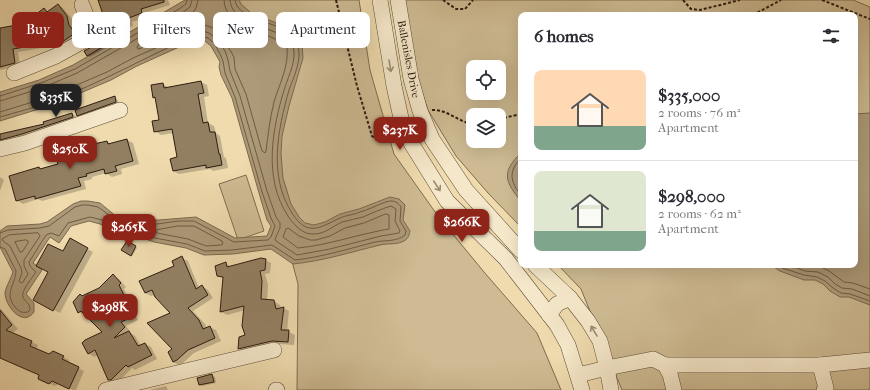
<!DOCTYPE html>
<meta charset="utf-8">
<style>
body{margin:0;font-family:"IM FELL French Canon",serif;background:#f7f7f7;color:#2b2b33;height:100vh;display:flex;flex-direction:column;font-size:15px;white-space:nowrap}
*{box-sizing:border-box;margin:0}
p{font-size:13px;color:#7c7c81}
.icon{flex:none;width:22px;height:22px;fill:none;stroke:currentColor;stroke-width:2;stroke-linecap:round;stroke-linejoin:round}
.map{position:relative;flex:1;overflow:hidden}
.side{position:absolute;left:518px;top:12px;width:340px;height:256px;display:flex;flex-direction:column;background:#fff;border-radius:8px;box-shadow:0 4px 16px #0002}
.side>*{flex:none}
.banner{position:absolute;left:12px;top:12px;width:380px;height:36px;display:flex;gap:8px}
.tools{position:absolute;left:466px;top:60px;display:grid;gap:8px}
.tools a{display:grid;place-items:center;width:40px;height:40px;border-radius:8px;background:#fff;box-shadow:0 4px 16px #0002;font-size:20px}
.price{position:absolute;translate:-50% -34px;padding:0 9px;border-radius:8px;background:#8f2418;color:#fff;font-size:13px;line-height:26px;filter:drop-shadow(0 1px 2px #0008)}
.price::after{content:'';position:absolute;left:50%;top:24px;width:12px;height:9px;margin-left:-6px;background:inherit;clip-path:polygon(0 0,100% 0,50% 100%)}
.price.current{background:#222;color:#fff}
ul{padding:0;list-style:none}
li{display:flex;align-items:center;gap:12px;height:100px;padding:0 16px}
li+li{border-top:1px solid #e1e1e2}
li span{display:grid;place-items:center;flex:none;width:112px;height:80px;border-radius:8px;color:#555}
li>.icon{margin-inline-start:auto}
span .icon{width:48px;height:48px;fill:#fffc;stroke-width:1}
li b{font-size:17px}
h2{display:flex;justify-content:space-between;align-items:center;height:48px;padding:0 16px;font-size:17px}
.chip{padding:0 14px;border-radius:8px;background:#fff;box-shadow:0 4px 16px #0002;font-size:14px;line-height:36px}
.chip.current{background:#8f2418;color:#fff}
.map>svg:first-child{display:block}
.green{fill:#cebb93;stroke:#7e6c51;fill-rule:evenodd}
.water{fill:#ad9a78;stroke:#7a684e}
.shadow{fill:#0003;fill-rule:evenodd}
.lines{fill:none;stroke-linecap:round;stroke-linejoin:round}
.shore{stroke:#6e5b44;stroke-width:1}
.building{fill:#927f62;stroke:#2e1c0f}
.minor-casing{stroke:#5e4c37;stroke-width:16}
.path{stroke:#2e1c0f;stroke-width:2;stroke-dasharray:3 2;stroke-linecap:butt}
.minor{stroke:#f5e8ca;stroke-width:15}
.oneway{stroke:#9b8c76}
.labels{text-anchor:middle;stroke-width:4;stroke-linejoin:round;paint-order:stroke}
.street-label{font-size:11px;fill:#2e1c0f;stroke:#f5e8ca}
</style>
<div class="map">
<svg width="870" height="390" viewBox="0 0 870 390">
<rect width="100%" height="100%" fill="#efdbae"/>
<filter id="stains"><feTurbulence type="fractalNoise" baseFrequency=".005" numOctaves="4"/><feColorMatrix values="0 0 0 0 .2 0 0 0 0 .09 0 0 0 0 .02 0 0 0 .5 -.17"/></filter>
<radialGradient id="worn" r=".72"><stop offset=".6" stop-color="#630" stop-opacity="0"/><stop offset="1" stop-color="#630" stop-opacity=".3"/></radialGradient>
<g class="green">
<polygon points="215,0 359,0 370,70 394,154 438,216 484,272 537,333 561,390 297,390 298,284 239,60"/>
<path d="M404,0H853L870,7V390H622L581,289L558,265H855V15H521V227L488,193L456,156L428,110L415,71ZM473,67H499V93H473ZM473,115H499V141H473Z"/>
<polygon points="246,175 264,231 238,240 219,184"/>
</g>
<g class="water">
<path d="M185,0H239L241,4L251,13L284,26L299,37L302,44L303,58L289,106L282,136L281,154L283,178L291,204L299,217L305,223L314,225L325,222L340,214L359,209L390,197L399,199L405,205L403,220L410,231C409,235 409,238 404,241C397,245 388,243 380,245C351,252 323,261 293,264L271,249L233,254L204,255L186,248L154,242L140,237L122,234L100,224L89,221L71,226L59,243L50,237L33,263L42,270L26,294L34,303V312C23,328 5,306 5,293C5,289 11,278 13,272L0,247V231L7,226L40,224L47,222L73,204L81,201H88L100,203L117,217L134,222L196,217L235,238L267,236L271,226L267,220L259,193L232,98L221,75L219,67L220,62L211,46L205,41L198,39L188,43L137,66L111,80L52,105L0,121V92L39,80L73,65Z"/>
<polygon points="870,113 870,305 849,297 840,297 830,291 823,284 815,280 804,280 780,271 771,265 855,265 855,114"/>
<path d="M521,153V201C505,182 501,172 521,153Z"/>
</g>
<g class="shadow">
<polygon points="99,0 168,0 170,5 147,12 148,17 132,22 133,26 115,32 109,28"/>
<polygon points="58,5 63,8 73,20 74,29 80,37 64,47 58,44 54,38 42,48 18,52 20,66 0,70 0,29 17,26 29,21 44,9 49,12"/>
<polygon points="106,34 109,36 113,44 90,57 87,55 103,40"/>
<polygon points="201,82 207,85 209,96 204,97 208,123 214,126 216,133 220,136 224,157 226,158 228,168 213,171 210,169 179,174 173,171 179,158 174,133 161,135 155,131 160,120 156,98 154,97 163,84 169,88"/>
<polygon points="114,97 117,99 119,103 80,116 78,115"/>
<polygon points="72,114 76,116 77,119 0,143 0,135 45,125"/>
<polygon points="127,140 133,143 139,164 121,169 122,174 112,177 106,173 92,177 92,179 84,181 86,189 42,201 38,199 23,204 17,200 39,168 41,169 59,164 70,151 76,156 97,150 107,142 112,144"/>
<polygon points="0,177 4,180 0,191"/>
<polygon points="70,240 93,252 60,313 34,300"/>
<polygon points="127,242 137,248 132,256 122,250"/>
<polygon points="182,258 188,261 199,288 202,286 208,290 213,298 193,311 205,324 207,329 210,327 216,330 221,341 194,353 183,363 179,365 173,362 172,314 155,295 151,296 145,293 175,267"/>
<polygon points="265,260 271,263 270,273 265,274 268,285 267,301 274,301 280,305 281,308 283,308 289,311 287,331 295,335 294,345 279,344 245,352 239,349 240,337 246,336 245,310 227,315 221,312 224,279 218,275 226,264 232,267"/>
<path d="M113,276L119,279L126,287L124,289L129,299L128,300L138,320L126,326L130,331L129,332L135,336L141,346L145,344L151,347L157,359L135,370L132,368L117,383H115L109,380L98,355L94,357L88,353L104,332L86,315L85,316L79,312L83,297L99,289ZM100,349L90,353V351Z"/>
<polygon points="0,308 18,329 12,333 38,345 36,350 49,356 63,357 69,360 68,363 84,371 76,390 73,390 59,384 55,386 45,382 40,375 0,358"/>
<polygon points="212,375 215,377 216,383 202,386 200,385"/>
<polygon points="166,386 168,390 149,390"/>
</g>
<g class="lines">
<g class="shore">
<path d="M198,0L196,8L192,14L138,45L137,48L139,49L194,24L208,26L215,29L223,38L234,57L235,69L246,94L262,151L265,153L266,151C268,135 270,118 274,102C279,85 289,66 287,48C271,29 225,31 224,0"/>
<polyline points="0,96 41,83 75,69 179,9 186,4 187,0"/>
<polyline points="0,101 42,88 77,73 182,13 190,7 192,0"/>
<path d="M0,112L49,97L107,72L133,58L194,31L200,30L209,33L218,40L225,51L228,60L230,71L240,96L267,191L276,217L280,223V228L275,239L276,241L297,255L330,249L381,236L399,233L400,231L395,221L396,209L391,206C381,209 372,213 363,217C356,219 349,220 342,222C333,226 325,234 314,234C303,235 294,225 288,216C263,178 272,129 285,87C289,75 297,59 293,46C292,43 290,41 287,40C284,37 281,34 277,33C263,26 231,21 230,0"/>
<path d="M0,117C17,112 34,108 50,102C101,83 147,56 196,35L208,38L214,43L220,54L223,61L225,73L235,97L262,192L271,218L275,226L271,237L268,240L234,242L194,221H178L143,226H133L116,220L98,207L88,205H82L75,207L49,226L40,228L8,230L0,233"/>
<path d="M521,158C508,171 510,182 521,195"/>
<path d="M386,214L389,215V229C359,234 329,245 298,248L283,237L286,229L288,228L299,236L310,240H316L330,236L345,228L364,223Z"/>
<polygon points="178,226 194,226 222,241 223,244 221,245 206,246 188,239 157,233 156,232 157,230"/>
<polygon points="38,233 40,236 24,260 24,266 28,274 23,282 21,283 19,281 22,273 21,268 10,246 3,241 2,239 9,235"/>
<polygon points="26,240 28,241 28,243 22,252 20,252 15,242"/>
<path d="M0,247L5,249L16,271C15,286 4,293 15,307C20,312 21,313 28,312L30,310C30,302 25,303 23,297C20,292 33,277 36,272L30,266L29,262L46,235L51,233L59,236L68,223L90,217L106,221L123,230L141,233L155,238L187,244L205,251L232,250L272,245L295,260C322,257 348,249 375,242C384,240 397,242 405,235L406,231L400,221L401,207C399,204 396,201 391,201C389,201 385,202 383,203C375,206 368,210 360,212C354,215 346,215 340,218C319,228 307,237 292,213C268,176 278,129 289,90C294,76 302,60 298,46C297,41 293,38 289,35C287,33 284,30 282,29C269,21 237,18 235,0"/>
<polyline points="778,265 782,268 804,275 817,277 825,281 833,288 841,293 850,294 870,301"/>
<polyline points="789,265 805,271 818,272 828,277 835,284 842,288 852,289 870,296"/>
<polyline points="810,265 819,266 829,271 844,282 853,283 870,289"/>
</g>
</g>
<g class="building">
<polygon points="98,0 164,0 164,2 141,9 142,13 126,19 128,23 108,29"/>
<polygon points="58,4 67,16 69,25 75,33 58,45 49,35 36,45 13,49 15,63 0,67 0,28 17,25 21,21 29,20 44,8 47,12"/>
<polygon points="106,33 111,42 87,56 84,51 99,43 102,40 103,35"/>
<polygon points="201,81 204,93 198,94 203,123 208,122 210,132 215,132 219,154 220,154 222,165 206,168 206,165 173,171 170,159 177,157 172,129 154,132 152,121 159,120 155,97 153,98 151,85 163,83 164,88"/>
<polygon points="115,96 116,102 77,116 75,110"/>
<polygon points="72,113 73,117 22,134 0,140 0,134 44,124 43,122"/>
<polygon points="127,139 133,161 115,166 117,171 105,174 104,169 86,174 87,176 78,178 81,186 35,199 35,196 16,201 9,176 39,167 40,169 58,164 55,154 70,150 72,156 96,149 94,144 107,141 108,144"/>
<polygon points="70,238 88,248 53,311 33,300 48,272 36,266 48,244 63,251"/>
<polygon points="127,241 136,246 131,256 121,250"/>
<polygon points="182,256 196,289 202,285 208,295 188,308 199,320 203,329 210,326 215,338 188,350 177,360 173,362 168,352 172,349 147,323 170,313 155,297 152,290 145,293 139,281 174,266 172,261"/>
<polygon points="261,258 266,259 265,270 260,271 262,281 261,299 274,300 276,309 284,307 281,330 289,330 288,342 272,341 238,349 239,337 245,335 242,326 244,306 220,312 223,277 217,276 215,266 226,262 227,267"/>
<polygon points="113,274 121,283 119,285 124,295 122,296 132,317 121,322 125,327 114,338 129,331 138,346 145,343 152,355 128,367 126,365 111,380 108,380 95,350 88,354 82,343 85,340 102,332 81,311 78,313 73,302 80,294 82,296 99,288"/>
<polygon points="0,310 12,325 6,330 32,341 30,346 49,354 53,351 64,356 62,359 79,367 69,389 52,381 49,384 38,379 39,375 0,358"/>
<polygon points="212,374 214,382 199,385 197,378"/>
</g>
<g class="lines">
<defs>
<g id="minor">
<polyline points="380,0 394,86 401,118 411,143 447,201 506,259 557,325 568,345 582,390"/>
<polyline points="398,0 411,79 420,111 432,139 466,190 521,251"/>
<polyline points="14,73 56,56 94,35 82,5"/>
<polyline points="0,149 25,143 120,110"/>
<polyline points="535,265 570,298 588,321 600,341 607,368 611,390"/>
<polyline points="549,315 557,304 570,298"/>
<polyline points="665,365 820,365"/>
<polyline points="578,375 607,368 653,359 665,365 670,374 674,390"/>
<polyline points="106,390 274,350"/>
<polyline points="276,390 277,390"/>
<polyline points="824,390 826,388 820,365 870,360"/>
</g>
</defs>
<use href="#minor" class="minor-casing"/>
<g class="path">
<polyline points="336,0 357,86 372,136 377,140 383,137 390,126"/>
<polyline points="443,0 456,9 465,9 473,0"/>
<polyline points="683,0 691,9 700,10 740,0"/>
<polyline points="822,0 870,19"/>
<polyline points="753,15 781,0"/>
<path d="M432,110C447,109 458,122 473,124"/>
<polyline points="499,119 521,114"/>
</g>
<use href="#minor" class="minor"/>
</g>
<defs><path id="oneway-shaft" d="M-6 0H5M1.5-3L5.5 0L1.5 3" fill="none" stroke-width="1.6" stroke-linecap="round" stroke-linejoin="round"/></defs>
<g class="oneway">
<use href="#oneway-shaft" transform="translate(390 66) rotate(81)"/>
<use href="#oneway-shaft" transform="translate(437 186) rotate(57)"/>
<use href="#oneway-shaft" transform="translate(594 331) rotate(-121)"/>
</g>
<g class="labels">
<g class="street-label">
<text transform="translate(409 59) rotate(79)" y="4">Ballenisles Drive</text>
</g>
</g>
<rect width="100%" height="100%" filter="url(#stains)"/>
<rect width="100%" height="100%" fill="url(#worn)"/>
</svg>
<div class="tools">
<a><svg class="icon" aria-label="locate" viewBox="0 0 24 24"><circle cx="12" cy="12" r="6"/><path d="M12 2v4M12 18v4M2 12h4M18 12h4"/></svg></a>
<a><svg class="icon" aria-label="layers" viewBox="0 0 24 24"><path d="M12 4l9 5-9 5-9-5zM3 14l9 5 9-5"/></svg></a>
</div>
<b class="price current" style="left:56px;top:118px">$335K</b>
<b class="price" style="left:400px;top:151px">$237K</b>
<b class="price" style="left:70px;top:170px">$250K</b>
<b class="price" style="left:462px;top:243px">$266K</b>
<b class="price" style="left:129px;top:248px">$265K</b>
<b class="price" style="left:110px;top:328px">$298K</b>
<div class="banner">
<a class="chip current">Buy</a>
<a class="chip">Rent</a>
<a class="chip">Filters</a>
<a class="chip">New</a>
<a class="chip">Apartment</a>
</div>
<section class="side">
<h2>6 homes<svg class="icon" aria-label="filters" viewBox="0 0 24 24"><path d="M4 7h16M4 17h16"/><circle cx="9" cy="7" r="2"/><circle cx="15" cy="17" r="2"/></svg></h2>
<ul>
<li><span style="background:linear-gradient(#ffd9b3 70%,#7fa58c 0)"><svg class="icon" aria-label="home" viewBox="0 0 24 24"><path d="M3 11l9-7 9 7M6 9v11h12V9"/></svg></span><div><b>$335,000</b><p>2 rooms · 76 m²</p><p>Apartment</p></div></li>
<li><span style="background:linear-gradient(#dfe7d0 75%,#7fa58c 0)"><svg class="icon" aria-label="home" viewBox="0 0 24 24"><path d="M3 11l9-7 9 7M6 9v11h12V9"/></svg></span><div><b>$298,000</b><p>2 rooms · 62 m²</p><p>Apartment</p></div></li>
</ul>
</section>
</div>
